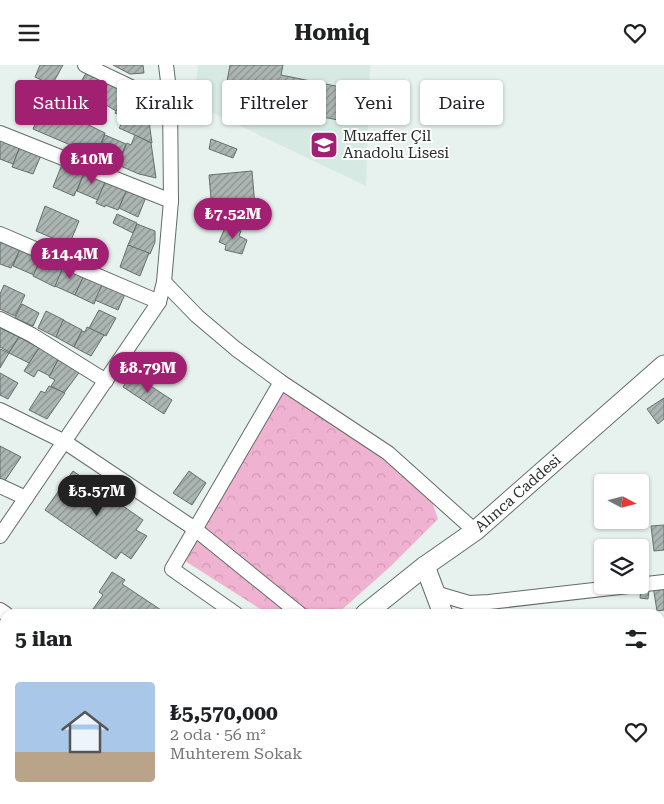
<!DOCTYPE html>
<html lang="tr">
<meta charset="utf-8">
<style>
body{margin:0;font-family:"Roboto Serif",serif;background:#f2f2f2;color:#202124;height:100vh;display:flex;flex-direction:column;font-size:19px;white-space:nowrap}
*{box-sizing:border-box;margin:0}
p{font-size:16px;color:#757577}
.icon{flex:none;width:28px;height:28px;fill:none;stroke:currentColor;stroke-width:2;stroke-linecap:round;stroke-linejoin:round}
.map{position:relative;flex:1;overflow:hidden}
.sheet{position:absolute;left:0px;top:544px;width:665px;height:196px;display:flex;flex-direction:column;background:#fff;border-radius:15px 15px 0 0;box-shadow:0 1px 4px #0004}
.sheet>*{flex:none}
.hud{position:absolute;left:15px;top:15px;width:635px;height:45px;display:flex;gap:10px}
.needle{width:32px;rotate:97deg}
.controls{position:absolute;left:594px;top:409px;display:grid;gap:10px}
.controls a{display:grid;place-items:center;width:55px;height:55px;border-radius:5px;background:#fff;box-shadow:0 1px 4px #0004;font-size:25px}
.price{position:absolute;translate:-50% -42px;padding:0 11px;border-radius:18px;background:#a12071;color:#fff;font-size:16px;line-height:32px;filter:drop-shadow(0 1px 2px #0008)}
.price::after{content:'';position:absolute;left:50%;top:30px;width:15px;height:11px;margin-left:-8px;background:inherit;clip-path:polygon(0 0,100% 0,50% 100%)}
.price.on{background:#222;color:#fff}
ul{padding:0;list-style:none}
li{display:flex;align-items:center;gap:15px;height:125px;padding:0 15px}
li+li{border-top:1px solid #e0e0e0}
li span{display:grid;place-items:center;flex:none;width:140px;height:100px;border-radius:5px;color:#555}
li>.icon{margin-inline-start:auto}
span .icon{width:60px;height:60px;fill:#fffc;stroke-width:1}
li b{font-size:21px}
h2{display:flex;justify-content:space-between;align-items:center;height:60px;padding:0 15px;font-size:21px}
.pill{padding:0 18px;border-radius:5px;background:#fff;box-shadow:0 1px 4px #0004;font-size:18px;line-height:45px}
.pill.on{background:#a12071;color:#fff}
header{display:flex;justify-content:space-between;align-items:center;height:65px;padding:0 15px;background:#fff;font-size:22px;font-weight:700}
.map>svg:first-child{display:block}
.built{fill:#d6e9e3}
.forest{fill:url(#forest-crowns)}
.building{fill:url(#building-hatch);stroke:#656f6c}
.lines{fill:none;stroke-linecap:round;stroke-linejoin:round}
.street-casing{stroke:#636c69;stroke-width:16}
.secondary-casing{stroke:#636c69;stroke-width:21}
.street{stroke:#fff;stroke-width:14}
.secondary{stroke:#fff;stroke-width:19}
.labels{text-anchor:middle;stroke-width:4;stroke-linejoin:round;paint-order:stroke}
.poi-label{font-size:15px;fill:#282c2b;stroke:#fff;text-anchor:start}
.street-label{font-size:15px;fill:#282c2b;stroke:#fff}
</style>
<header><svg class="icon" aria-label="menu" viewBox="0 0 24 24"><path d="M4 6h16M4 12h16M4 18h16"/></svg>Homiq<svg class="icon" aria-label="heart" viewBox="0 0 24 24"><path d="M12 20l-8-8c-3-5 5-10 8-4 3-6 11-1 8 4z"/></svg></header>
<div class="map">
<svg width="664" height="739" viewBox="0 0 664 739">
<defs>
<pattern id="forest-crowns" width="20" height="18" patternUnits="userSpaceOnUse" patternTransform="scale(1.25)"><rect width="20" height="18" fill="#f0b2d1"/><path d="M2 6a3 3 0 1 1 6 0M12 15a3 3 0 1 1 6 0" fill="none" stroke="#ce99b4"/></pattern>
<pattern id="building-hatch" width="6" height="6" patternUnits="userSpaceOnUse" patternTransform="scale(1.25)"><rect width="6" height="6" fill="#abb5b2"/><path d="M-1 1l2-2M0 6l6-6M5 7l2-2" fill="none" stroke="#8b9391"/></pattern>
</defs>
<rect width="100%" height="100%" fill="#e7f1ee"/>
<polygon class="built" points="198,0 370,0 366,121 194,39"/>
<polygon class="forest" points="283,328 427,422 438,454 391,501 337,549 268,549 182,494"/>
<g class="building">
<polygon points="40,0 63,0 52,20 35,12"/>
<polygon points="113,0 143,0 144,8 130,9"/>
<polygon points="230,0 283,0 281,10 365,27 359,59 265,41 267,30 226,22"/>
<polygon points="88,5 109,16 95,38 74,28"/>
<polygon points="109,16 128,26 116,46 98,35"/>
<polygon points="128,26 146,35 152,78 119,63 125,53 115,48"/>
<polygon points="44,38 105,68 96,91 33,64"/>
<polygon points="105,70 126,79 117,100 96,91"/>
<polygon points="135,70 151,78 156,113 139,109 118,100 127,78 131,80"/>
<polygon points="0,71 21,79 13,99 0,94"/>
<polygon points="211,74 237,84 233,93 209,84"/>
<polygon points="21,79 42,88 33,109 12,102"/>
<polygon points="63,97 85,106 74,131 53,122"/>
<polygon points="85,106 106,114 98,135 77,126"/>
<polygon points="252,106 255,141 212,145 209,110"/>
<polygon points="106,115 127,124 118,145 105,140 105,142 96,138"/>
<polygon points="127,124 146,132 138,152 119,143"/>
<polygon points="45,141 79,156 69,180 36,166"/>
<polygon points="117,149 137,158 133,168 113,158"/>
<polygon points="137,159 155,166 155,177 150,189 128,180"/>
<polygon points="226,160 241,166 239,171 247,175 242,189 225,185 226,180 219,177"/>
<polygon points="0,174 21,182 11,203 0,199"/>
<polygon points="128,180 149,188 140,211 120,202"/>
<polygon points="21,182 42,191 34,210 13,201"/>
<polygon points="42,191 64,200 55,222 33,211"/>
<polygon points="64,200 85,208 75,230 55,221"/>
<polygon points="85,208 104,216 94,239 75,230"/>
<polygon points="104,216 126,227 118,245 95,235"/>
<polygon points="4,220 25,230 15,251 0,244 0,229"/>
<polygon points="22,239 39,248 33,261 15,253"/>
<polygon points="99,245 116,253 106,271 89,263"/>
<polygon points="46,246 64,255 56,272 38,263"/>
<polygon points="63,255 82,265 74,282 56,272"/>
<polygon points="87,262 104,270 91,291 74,282 82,266 85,267"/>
<polygon points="0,263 19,272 9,287 0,282"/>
<polygon points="19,272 39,283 29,298 9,288"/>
<polygon points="39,283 59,293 50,311 38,305 34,312 24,306"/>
<polygon points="0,284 9,288 0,303"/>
<polygon points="59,293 81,305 64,328 51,321 55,315 49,312"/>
<polygon points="0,308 18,318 8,334 0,330"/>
<polygon points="132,309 172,335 164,349 123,322"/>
<polygon points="49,321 65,328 47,354 29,345 41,326 45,328"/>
<polygon points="664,333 664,354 658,359 647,344"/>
<polygon points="0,381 21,392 4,417 0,415"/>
<polygon points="73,406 143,455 136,465 147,471 131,494 121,487 116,494 45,445"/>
<polygon points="189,406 206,418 192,440 173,428"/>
<polygon points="664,460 664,485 654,486 651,461"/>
<polygon points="112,507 125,515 122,519 167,549 95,549 97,546 93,544 103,530 99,527"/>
<polygon points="664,519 664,545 657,546 653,521"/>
<polygon points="641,523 649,524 648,534 640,533"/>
<polygon points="0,564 5,567 5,571 0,579"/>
<polygon points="660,584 663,584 664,597 664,612 660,613"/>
<polygon points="660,629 664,629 664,652 660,653"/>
<polygon points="5,641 5,678 0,675 0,648"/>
<polygon points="0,723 5,727 5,735 18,735 16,739 0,739"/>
</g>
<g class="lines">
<defs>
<g id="street">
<polyline points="85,0 131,22 170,46"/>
<polyline points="0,68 171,136"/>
<polyline points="0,169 159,237"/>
<polyline points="164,217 197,251 236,284 281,317 388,388 475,466"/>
<polyline points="0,254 32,270 106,316"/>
<polyline points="0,345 65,377 195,464 300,549"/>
<polyline points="0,421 26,433"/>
<polyline points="0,471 159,237 164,217 171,136 170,33 166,0"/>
<polyline points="435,528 469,538 489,537 664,517"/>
<polyline points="0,545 6,549"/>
<polyline points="236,549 172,504 281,317"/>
<polyline points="0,607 5,600"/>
<polyline points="660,622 664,622"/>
<polyline points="0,706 5,709"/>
<polyline points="660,729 664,729"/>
<polyline points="42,735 48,739"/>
<polyline points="232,735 234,739"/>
<polyline points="559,739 600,735"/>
</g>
<g id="secondary">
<polyline points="425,501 443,549"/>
<path id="s1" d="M365,549L425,501L475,466L664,300"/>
<polyline points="483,735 484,739"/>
<polyline points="151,739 156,735"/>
</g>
</defs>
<use href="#street" class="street-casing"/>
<use href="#secondary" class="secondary-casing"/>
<use href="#street" class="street"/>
<use href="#secondary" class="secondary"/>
</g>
<defs>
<symbol id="school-square" viewBox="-11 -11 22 22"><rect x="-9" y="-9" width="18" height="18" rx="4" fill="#a12071" stroke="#fff"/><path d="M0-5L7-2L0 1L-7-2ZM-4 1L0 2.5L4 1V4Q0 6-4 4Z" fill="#fff"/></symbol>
</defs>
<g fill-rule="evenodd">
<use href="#school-square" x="308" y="64" width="32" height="32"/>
</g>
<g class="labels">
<g class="poi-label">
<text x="343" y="76">Muzaffer Çil<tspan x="343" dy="17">Anadolu Lisesi</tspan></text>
</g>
<g class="street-label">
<text dy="5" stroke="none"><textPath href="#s1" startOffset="195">Alınca Caddesi</textPath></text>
</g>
</g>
</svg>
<div class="controls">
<a><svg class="needle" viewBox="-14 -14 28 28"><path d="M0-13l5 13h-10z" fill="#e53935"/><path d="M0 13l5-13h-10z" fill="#757577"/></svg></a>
<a><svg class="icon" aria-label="layers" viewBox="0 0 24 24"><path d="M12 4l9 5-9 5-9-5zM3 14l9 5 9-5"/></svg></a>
</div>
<b class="price" style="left:92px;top:120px">₺10M</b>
<b class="price" style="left:233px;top:175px">₺7.52M</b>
<b class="price" style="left:70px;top:215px">₺14.4M</b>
<b class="price" style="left:148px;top:329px">₺8.79M</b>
<b class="price on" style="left:97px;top:452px">₺5.57M</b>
<div class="hud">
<a class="pill on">Satılık</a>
<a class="pill">Kiralık</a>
<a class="pill">Filtreler</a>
<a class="pill">Yeni</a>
<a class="pill">Daire</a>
</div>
<section class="sheet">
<h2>5 ilan<svg class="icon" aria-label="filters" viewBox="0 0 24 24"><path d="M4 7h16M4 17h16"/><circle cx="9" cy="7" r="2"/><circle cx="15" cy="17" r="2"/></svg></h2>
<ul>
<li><span style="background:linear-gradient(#a9c7e8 70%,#b9a48a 0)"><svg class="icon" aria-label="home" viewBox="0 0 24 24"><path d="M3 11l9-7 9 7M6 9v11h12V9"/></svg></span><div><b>₺5,570,000</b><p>2 oda · 56 m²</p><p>Muhterem Sokak</p></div><svg class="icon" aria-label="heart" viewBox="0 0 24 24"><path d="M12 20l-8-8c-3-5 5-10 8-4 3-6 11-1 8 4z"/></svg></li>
</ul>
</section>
</div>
